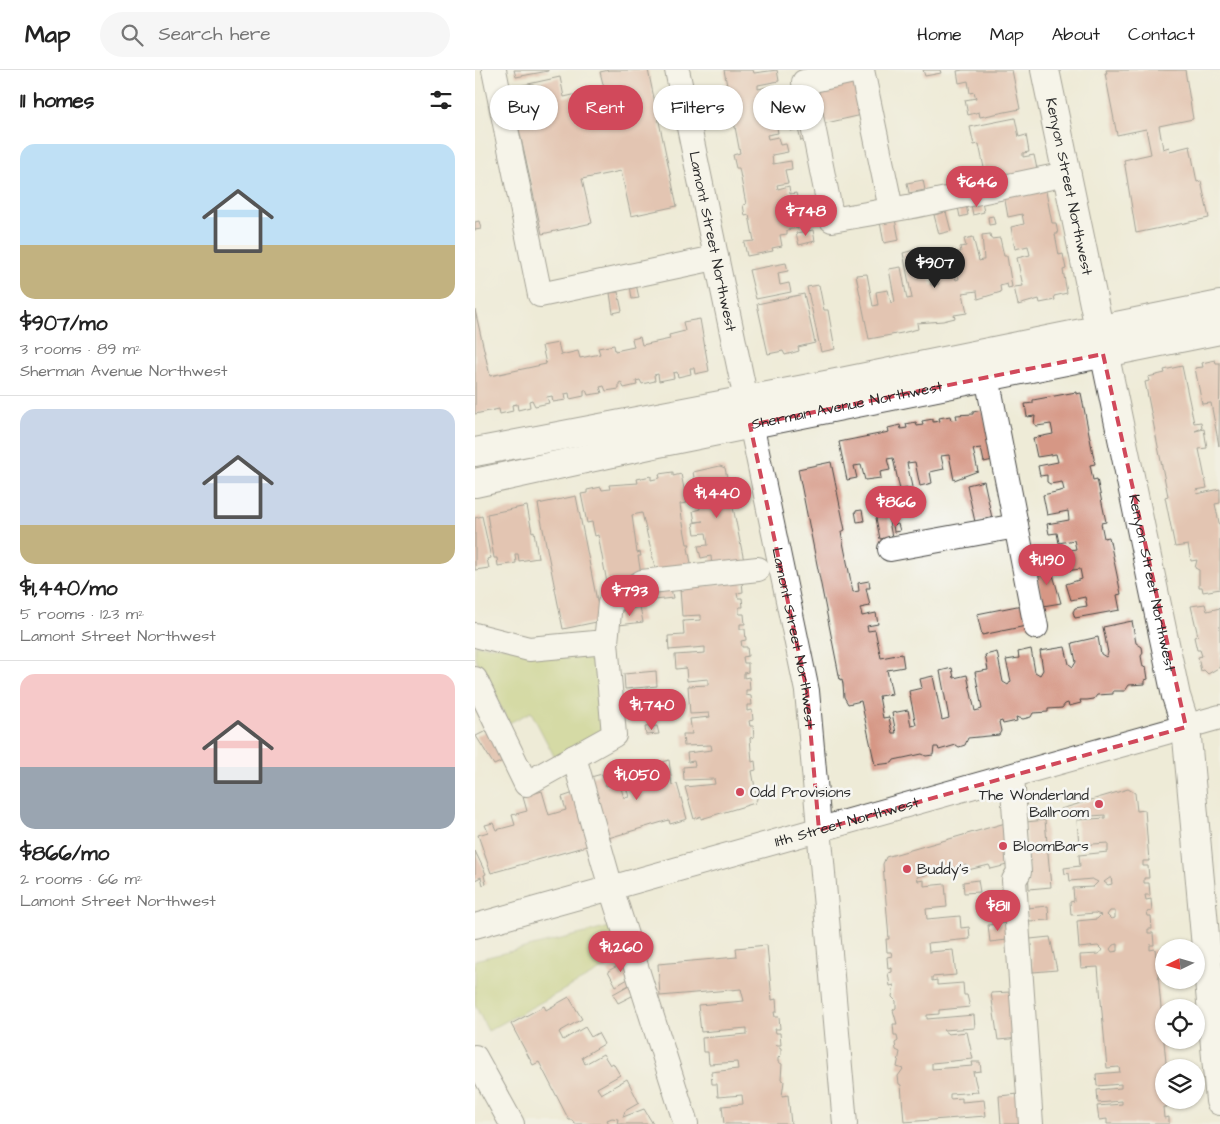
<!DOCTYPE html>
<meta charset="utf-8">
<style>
body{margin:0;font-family:"Architects Daughter",sans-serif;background:#f6f6f6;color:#222;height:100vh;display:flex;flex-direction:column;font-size:19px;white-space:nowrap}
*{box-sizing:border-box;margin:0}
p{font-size:16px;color:#767676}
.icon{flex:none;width:28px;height:28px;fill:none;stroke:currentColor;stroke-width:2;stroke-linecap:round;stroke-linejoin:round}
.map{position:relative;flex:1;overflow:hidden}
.panel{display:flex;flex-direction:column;background:#fff;width:475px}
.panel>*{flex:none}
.banner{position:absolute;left:15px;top:15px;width:475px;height:45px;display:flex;gap:10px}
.needle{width:32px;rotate:265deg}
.buttons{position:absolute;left:680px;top:869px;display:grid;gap:10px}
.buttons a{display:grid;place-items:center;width:50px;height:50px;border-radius:50%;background:#fff;box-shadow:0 1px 4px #0004;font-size:25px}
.price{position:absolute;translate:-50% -42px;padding:0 11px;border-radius:18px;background:#d1495b;color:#fff;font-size:16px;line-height:32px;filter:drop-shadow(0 1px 2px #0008)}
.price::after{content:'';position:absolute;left:50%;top:30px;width:15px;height:11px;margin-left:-8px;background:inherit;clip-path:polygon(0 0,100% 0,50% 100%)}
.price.current{background:#222;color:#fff}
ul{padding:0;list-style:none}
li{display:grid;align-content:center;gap:10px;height:265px;padding:0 20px}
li+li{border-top:1px solid #e0e0e0}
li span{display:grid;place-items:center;height:155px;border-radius:15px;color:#555}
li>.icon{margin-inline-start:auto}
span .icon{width:90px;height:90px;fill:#fffc;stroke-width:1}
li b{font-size:21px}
h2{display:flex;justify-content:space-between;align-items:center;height:60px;padding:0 20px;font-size:21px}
.tag{padding:0 18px;border-radius:22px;background:#fff;box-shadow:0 1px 4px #0004;font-size:18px;line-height:45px}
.tag.current{background:#d1495b;color:#fff}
header{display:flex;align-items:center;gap:30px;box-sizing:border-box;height:70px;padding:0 25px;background:#fff;border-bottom:1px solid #e0e0e0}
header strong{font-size:24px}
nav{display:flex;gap:28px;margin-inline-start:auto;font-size:18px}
.search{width:350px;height:45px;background:#f6f6f6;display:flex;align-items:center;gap:12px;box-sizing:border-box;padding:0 18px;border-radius:28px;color:#767676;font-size:19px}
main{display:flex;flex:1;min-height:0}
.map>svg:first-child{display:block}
.green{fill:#b5c568;stroke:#70784a}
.building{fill:#d69785;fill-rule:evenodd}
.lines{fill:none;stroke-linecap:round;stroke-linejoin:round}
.minor-casing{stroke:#484845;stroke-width:26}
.major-casing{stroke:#484845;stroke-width:30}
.minor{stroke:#fff;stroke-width:24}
.major{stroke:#fff;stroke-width:28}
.marked{fill:none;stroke:#d1495b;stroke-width:4;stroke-dasharray:10 6;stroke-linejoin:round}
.poi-dot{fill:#d1495b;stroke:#f6f6f2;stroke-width:2}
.labels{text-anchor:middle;stroke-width:5;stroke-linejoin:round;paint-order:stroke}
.street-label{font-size:15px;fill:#2b2b2b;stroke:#f6f6f2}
.poi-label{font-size:15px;fill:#2b2b2b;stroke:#f6f6f2;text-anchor:start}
</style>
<header>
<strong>Map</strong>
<div class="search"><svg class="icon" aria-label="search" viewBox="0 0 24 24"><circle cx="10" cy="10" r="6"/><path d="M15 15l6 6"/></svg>Search here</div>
<nav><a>Home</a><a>Map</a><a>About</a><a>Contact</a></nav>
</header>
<main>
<section class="panel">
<h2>11 homes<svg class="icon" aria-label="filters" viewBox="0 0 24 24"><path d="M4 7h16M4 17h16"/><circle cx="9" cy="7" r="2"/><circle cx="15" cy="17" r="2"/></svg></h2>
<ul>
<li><span style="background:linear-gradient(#bfe0f5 65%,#c2b280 0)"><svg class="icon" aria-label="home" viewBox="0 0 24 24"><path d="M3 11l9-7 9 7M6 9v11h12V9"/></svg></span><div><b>$907/mo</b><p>3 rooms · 89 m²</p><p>Sherman Avenue Northwest</p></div></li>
<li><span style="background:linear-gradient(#c9d6e8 75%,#c2b280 0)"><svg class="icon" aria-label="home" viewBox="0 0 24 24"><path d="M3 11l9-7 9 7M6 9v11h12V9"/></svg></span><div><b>$1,440/mo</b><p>5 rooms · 123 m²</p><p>Lamont Street Northwest</p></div></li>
<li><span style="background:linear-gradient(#f6c9c9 60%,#9aa5b1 0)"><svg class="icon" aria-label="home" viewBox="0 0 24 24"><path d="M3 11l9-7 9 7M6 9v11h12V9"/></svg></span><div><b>$866/mo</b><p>2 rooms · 66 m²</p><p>Lamont Street Northwest</p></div></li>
</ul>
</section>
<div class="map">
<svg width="745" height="1054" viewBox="0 0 745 1054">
<rect width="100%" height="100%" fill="#f6f6f2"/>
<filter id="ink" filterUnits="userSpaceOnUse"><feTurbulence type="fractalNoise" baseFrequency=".02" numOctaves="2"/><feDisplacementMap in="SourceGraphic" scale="10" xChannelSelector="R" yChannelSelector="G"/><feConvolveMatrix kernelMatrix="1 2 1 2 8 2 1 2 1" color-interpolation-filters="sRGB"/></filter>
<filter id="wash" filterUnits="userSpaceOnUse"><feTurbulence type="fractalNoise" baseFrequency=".0096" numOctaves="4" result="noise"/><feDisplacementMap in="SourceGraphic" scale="20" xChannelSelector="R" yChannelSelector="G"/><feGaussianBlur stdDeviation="1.12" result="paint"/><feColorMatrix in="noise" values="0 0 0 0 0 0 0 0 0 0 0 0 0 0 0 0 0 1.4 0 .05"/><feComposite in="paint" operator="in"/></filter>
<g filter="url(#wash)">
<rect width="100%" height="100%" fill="#eeebd7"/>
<g class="green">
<polygon points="0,575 124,583 131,659 80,688 56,642 34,653 0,588"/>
<polygon points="139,856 148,888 13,961 0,935 0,890"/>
</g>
<g id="blocks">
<g class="building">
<polygon points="39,0 73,0 73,1 41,7"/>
<polygon points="134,0 173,0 202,136 156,146 146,101 107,109 117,153 67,164 35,18 85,7 89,27 129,18 125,2"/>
<polygon points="249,0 278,0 279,3 302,0 304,11 283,15 283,19 293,17 294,25 304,23 306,33 286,37 288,44 299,42 303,63 292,65 293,69 303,67 305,75 311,74 313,82 297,85 298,94 316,91 317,99 310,100 313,113 302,115 303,119 314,116 315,124 321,123 323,131 307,134 309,143 325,140 328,141 329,148 326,148 328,157 312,160 312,164 305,165 307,176 297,178 298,181 272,186 269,172 279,171 274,145 270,146 268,135 271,134 264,98 261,98 258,85 265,83"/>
<polygon points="448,0 465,0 466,3 450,6"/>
<polygon points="488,0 537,0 545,39 505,47 504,42 493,45 490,30 501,28 499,22 495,23 493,11 484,13 482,1"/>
<polygon points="631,0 710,0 718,49 684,56 688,79 694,77 695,81 715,76 722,112 726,111 734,148 661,163 649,90 676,84 671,59 642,65 630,3 632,3"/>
<polygon points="379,6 387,45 347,54 339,14"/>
<polygon points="329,45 334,69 326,71 323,59 315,61 313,48"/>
<polygon points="540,48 544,67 551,65 554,82 548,83 548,87 559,85 562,99 512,112 504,74 499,75 495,57"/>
<polygon points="448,110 450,120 434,123 432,113"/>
<polygon points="569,111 577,153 581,153 583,164 580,164 584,185 588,184 591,199 588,200 592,223 579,226 580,230 565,233 564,229 543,235 539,217 548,216 542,188 555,185 553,176 540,179 536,157 549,154 547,144 533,147 529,125"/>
<polygon points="507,132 509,142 498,145 496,135"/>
<polygon points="491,135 493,145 485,147 483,137"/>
<polygon points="471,142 476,161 464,164 459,145"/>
<polygon points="349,144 351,152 338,155 337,146"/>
<polygon points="518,146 520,154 514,155 513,147"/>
<polygon points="420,149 424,170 409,173 405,152"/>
<polygon points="4,151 6,159 0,160 0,152"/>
<polygon points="338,160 340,171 324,175 321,163"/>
<polygon points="515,164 516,169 525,168 529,186 532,186 537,217 533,218 532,214 525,216 526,222 503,229 502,221 488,223 492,243 479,245 480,248 468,251 442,253 443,259 427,263 394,269 381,205 392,204 398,236 403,235 401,222 413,220 416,233 420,232 414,199 426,197 432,229 437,228 428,183 439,180 444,198 452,196 456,215 464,214 460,191 476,187 481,210 484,209 481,194 485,194 482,182 486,182 485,177 491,176 489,169 498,167 504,191 507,190 509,190 507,165"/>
<polygon points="311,193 313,201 303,203 305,215 314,213 316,222 281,229 274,200"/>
<polygon points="161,214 164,228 157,229 155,215"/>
<polygon points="344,215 349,240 353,240 360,279 346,282 332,217"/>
<polygon points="143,222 147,241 138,243 135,223"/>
<polygon points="329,224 340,273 323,277 324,281 310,285 308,281 293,284 282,234"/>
<polygon points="0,240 15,306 71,294 67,276 83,273 86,285 103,281 105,288 125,284 123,278 139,275 140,281 159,277 157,269 165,267 167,275 195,269 194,265 210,261 208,252 225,249 234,301 220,304 219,298 215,298 216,304 203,307 202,302 198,303 199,308 184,311 183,304 179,305 180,311 167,314 165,310 161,311 162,315 149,318 146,312 144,313 144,319 131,321 129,316 125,317 127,323 113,325 111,320 109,320 109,326 95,329 94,323 90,324 91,330 78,332 77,326 72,327 74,333 60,336 57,330 54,331 55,337 43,340 42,334 37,335 38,341 25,344 24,339 0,344"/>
<polygon points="740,290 741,293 745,293 744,376 736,333 727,334 720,298 728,297 727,293"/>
<polygon points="707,296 719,353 726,352 727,358 720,361 729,359 732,378 724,379 732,418 721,420 722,424 745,419 745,433 740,434 745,457 745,519 728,522 727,517 724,517 724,500 720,498 722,490 716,491 713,475 700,477 690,427 693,426 670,312 674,311 673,307 690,303 689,300"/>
<polygon points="601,322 601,324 606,323 620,394 615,395 618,410 622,409 631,452 626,453 629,468 634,467 646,524 642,525 645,540 600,548 598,542 600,538 612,536 610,527 596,530 591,514 607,509 605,499 591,501 589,491 580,493 578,483 601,479 599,470 584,473 582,463 574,464 572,454 594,450 593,441 572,445 568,425 589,420 587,412 575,414 572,412 572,405 565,406 563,396 583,392 581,384 562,387 558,368 578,364 576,354 562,356 559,354 560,346 552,347 550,334 558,333 558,330"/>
<polygon points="507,340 522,389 509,392 506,378 498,379 503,401 479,410 474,385 466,386 469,399 455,402 457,413 445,416 440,392 432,393 437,417 425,420 418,388 412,389 415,400 405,402 406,408 390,410 386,395 379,396 382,408 372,410 364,372 414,362 413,358 425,355 426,359 432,358 431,354 441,352 442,356 448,355 447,351 458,349 458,352 465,351 464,348 475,346 476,350 482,349 481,345 498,344 498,342"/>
<polygon points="356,392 370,460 366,462 378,522 384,521 383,513 394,511 395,518 391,518 395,536 385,538 386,541 387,546 401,543 403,554 392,556 393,561 400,560 406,588 427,584 429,597 412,600 417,624 404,626 408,648 414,647 417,663 421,663 417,643 433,640 436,656 441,655 434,621 447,618 445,609 458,606 467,650 474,648 465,601 477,598 479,608 492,605 500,641 507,639 500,602 513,600 510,585 522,582 528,612 533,615 536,611 531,590 544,588 543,582 556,579 560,602 565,605 568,600 565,581 590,577 594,594 598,597 601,592 597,573 623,567 626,584 631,587 633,583 628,557 657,551 661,573 667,577 668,583 666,586 668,597 671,596 673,609 670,610 670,614 654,615 650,621 638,621 638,624 622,625 619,629 612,630 605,630 606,633 594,636 593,633 590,634 587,638 573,639 573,642 558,643 556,647 548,649 541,647 542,651 528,654 527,651 524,652 526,661 524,665 493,668 490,675 484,677 481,675 464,680 463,677 459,677 458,685 451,686 447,684 419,690 417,693 400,695 386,631 373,634 369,627 368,614 367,609 365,610 323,399"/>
<polygon points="245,396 250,398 270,496 237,499 236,486 226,488 223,476 233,475 231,463 220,464 218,453 228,451 220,452 218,441 225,439 218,402"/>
<polygon points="198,402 198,406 206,404 212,433 205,434 207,448 212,474 215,474 213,478 217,498 181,501 167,443 157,445 162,483 165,482 166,486 163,486 166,504 144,516 133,518 123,465 120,466 117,452 112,453 106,424 112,423 112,420 126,417 127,420 135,419 134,415 163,413 162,409 176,406 176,410 185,408 184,404"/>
<polygon points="509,411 517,448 500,452 492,415"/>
<polygon points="101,426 126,551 88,559 63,434"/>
<polygon points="52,436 57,462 59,461 63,488 44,491 43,484 40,484 41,493 23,496 22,488 19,488 12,444"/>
<polygon points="387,440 389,451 382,452 380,441"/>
<polygon points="7,446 16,488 12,489 14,498 0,500 0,448"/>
<polygon points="413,446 417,467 405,469 401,448"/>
<polygon points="423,454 425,461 419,462 418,455"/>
<polygon points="575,494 586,533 568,536 560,497"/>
<polygon points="267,511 268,522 262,523 263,528 267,528 268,537 264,537 264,544 269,544 270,554 265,554 265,559 270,559 271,570 266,571 267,577 272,577 273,586 268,587 269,593 273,593 273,602 269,603 269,608 274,607 275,620 271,620 271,625 276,626 277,635 272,635 272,641 277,640 278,650 274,651 275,656 278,656 279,667 275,668 277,692 280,691 281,700 277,701 282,729 280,733 226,749 226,746 219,749 210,717 240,714 239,709 209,710 208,697 220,696 219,691 213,692 212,683 237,680 236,675 209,676 208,664 217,664 215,649 235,647 234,643 215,644 213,616 233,615 233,609 212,611 211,598 201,599 200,585 230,583 230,577 194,580 193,566 209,565 208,551 226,550 226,545 207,546 205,519"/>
<polygon points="196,518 198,528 180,530 179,519"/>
<polygon points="552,534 556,555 507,565 502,544"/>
<polygon points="730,534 732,541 745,538 745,597 733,604 729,600 726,601 723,587 727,586 725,580 722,580 719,567 723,566 716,536"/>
<polygon points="165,537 168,552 144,555 143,542"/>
<polygon points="181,601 182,616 150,619 149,604"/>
<polygon points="182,656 184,664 171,665 170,657"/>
<polygon points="17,658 34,688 19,695 1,666"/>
<polygon points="194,690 197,715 202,714 212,749 195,754 194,750 130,769 112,708 127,704 131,716 144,712 149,728 154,727 147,704 156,701 164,724 169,722 162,698 173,695 182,718 185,717 179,695"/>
<path d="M653,719L660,723L662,741L670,740L674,791H668V796H673L674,808H669V813H674L675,825H670L671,830L676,829L677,841L672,842L673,846H676L677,859H673V863H678L679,875H675V880L680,879L682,893L691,993H689V1004H686V1010H689V1021H686L687,1027L691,1030L692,1037H688L689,1048L694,1047V1054H632V1049L624,1050L622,1036L647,1034V1031L623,1033L622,1020L646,1018V1014L622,1016L621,1004L645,1002L644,997L632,998L623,897L606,898L605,885L624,884L627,880L623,876L604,878L602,851L622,849L626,845L620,843L596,845L595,832L599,831L598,818L618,817L623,812L617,809L595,811L594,803L590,804L589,798L605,796L604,785L633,782V773L604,775L602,750L630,748V745L591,748L586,739ZM636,807L637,814L633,815L629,812ZM635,841H640V848L636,849L632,845ZM643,874V881L637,882L635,879L638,875Z"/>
<polygon points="67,721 74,745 91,740 87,727 102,722 119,774 16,803 3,765 13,762 10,755 18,753 21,760 40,755 37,745 52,741 48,727"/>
<polygon points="570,750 576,817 554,819 551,752"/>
<polygon points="534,752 532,795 516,799 514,795 493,800 491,795 442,807 443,811 449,810 449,816 470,814 472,837 451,839 452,849 485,846 486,858 494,857 495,869 453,873 454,882 478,880 481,905 457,907 457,911 462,910 462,915 488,913 489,925 492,925 495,937 464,940 464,944 452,945 452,949 499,945 500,958 468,960 473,964 492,962 498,989 457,993 457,999 498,996 497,992 505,992 506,1001 498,1002 503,1022 475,1024 475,1029 487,1028 487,1032 509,1030 511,1046 429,1052 426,1015 424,1014 423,1006 428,999 422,997 425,982 421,980 420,973 423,971 422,965 419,965 418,954 422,954 418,940 421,938 421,931 417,927 419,915 415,916 413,903 417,902 417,898 413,899 412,887 417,886 416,882 412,882 411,869 414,869 408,794 411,787"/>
<polygon points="0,781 11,804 9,805 11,814 8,815 6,807 0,810"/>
<polygon points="503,810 505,822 489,823 488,812"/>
<polygon points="573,836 574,850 553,851 552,838"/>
<polygon points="531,853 532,870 515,872 513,855"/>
<polygon points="575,867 582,900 558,902 555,869"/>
<polygon points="292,875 297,930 301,929 302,942 299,942 300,947 304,947 305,959 300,959 301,963 305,963 306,975 301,975 306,978 306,985 303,988 303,992 307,994 306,1009 309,1011 307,1026 313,1025 316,1054 249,1054 247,1036 268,1034 267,1025 243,1027 242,1014 237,1014 236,1002 263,999 262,992 234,994 233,982 228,982 227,968 272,964 272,958 226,962 223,935 269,931 266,919 185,926 183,894 262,887 261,878"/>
<polygon points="154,890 158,906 141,916 133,901"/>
<polygon points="154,915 159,925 143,933 138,924"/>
<polygon points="535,922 536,938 545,968 523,970 516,923"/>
<polygon points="94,927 107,949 84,962 88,970 110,957 116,967 123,963 129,974 107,987 110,994 128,984 135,995 138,993 145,1005 122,1018 126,1024 152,1009 164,1033 150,1041 148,1047 169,1039 178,1054 142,1054 143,1049 137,1048 132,1050 134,1054 100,1054 97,1050 94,1050 64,992 58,995 36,954 69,936 71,940"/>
<polygon points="544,1024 547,1054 526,1054 524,1026"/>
</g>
</g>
</g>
<g filter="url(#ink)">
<use href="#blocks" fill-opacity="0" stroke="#484845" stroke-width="1"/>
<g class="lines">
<defs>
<g id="minor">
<polyline points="19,0 65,225 240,188"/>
<path id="s1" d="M202,0L332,621L370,1054"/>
<polyline points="383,0 329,12 357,150 438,136 591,104"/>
<polyline points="387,0 416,139"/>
<polyline points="512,307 561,557"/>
<polyline points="415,479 541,456"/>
<polyline points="0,565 54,579 131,572 139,665 51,714 0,609"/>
<polyline points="131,572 135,533 167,512 283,499"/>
<polyline points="99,687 136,818 211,1054"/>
<polyline points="537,706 544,802 539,810 556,1054"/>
<path id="s2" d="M0,856L745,647"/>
<polyline points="0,987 37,1054"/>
</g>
<g id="major">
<path id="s3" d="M570,0L701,626L711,657L745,1031"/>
<polyline points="0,382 361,313 745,235"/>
<path id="s4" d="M0,413L183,373L745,260"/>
</g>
</defs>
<use href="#minor" class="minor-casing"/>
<use href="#major" class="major-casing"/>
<use href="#minor" class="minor"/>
<use href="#major" class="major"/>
</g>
</g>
<path d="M0 0H745V1054H0ZM628,284L711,657L344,760L332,621L275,355Z" fill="#eeebd7" fill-opacity=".55" fill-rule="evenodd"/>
<path class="marked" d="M628,284L711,657L344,760L332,621L275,355Z"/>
<g class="poi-dot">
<circle cx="265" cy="722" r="5"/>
<circle cx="624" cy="734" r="5"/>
<circle cx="528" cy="776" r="5"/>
<circle cx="432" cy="799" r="5"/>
</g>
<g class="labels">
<g class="street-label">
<text dy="5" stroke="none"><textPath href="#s3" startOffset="119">Kenyon Street Northwest</textPath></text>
<text dy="5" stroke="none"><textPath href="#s1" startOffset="175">Lamont Street Northwest</textPath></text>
<text dy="5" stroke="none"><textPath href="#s4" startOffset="380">Sherman Avenue Northwest</textPath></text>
<text dy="5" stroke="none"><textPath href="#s3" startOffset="524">Kenyon Street Northwest</textPath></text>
<text dy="5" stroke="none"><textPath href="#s1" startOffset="580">Lamont Street Northwest</textPath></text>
<text dy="5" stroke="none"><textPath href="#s2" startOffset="386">11th Street Northwest</textPath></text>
</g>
<g class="poi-label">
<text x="275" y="727">Odd Provisions</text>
<text x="614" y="730" text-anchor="end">The Wonderland<tspan x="614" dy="17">Ballroom</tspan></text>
<text x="538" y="781">BloomBars</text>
<text x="442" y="804">Buddy's</text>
</g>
</g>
</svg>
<div class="buttons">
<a><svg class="needle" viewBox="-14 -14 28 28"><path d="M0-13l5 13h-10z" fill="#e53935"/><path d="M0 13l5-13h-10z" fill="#767676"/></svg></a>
<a><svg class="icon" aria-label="locate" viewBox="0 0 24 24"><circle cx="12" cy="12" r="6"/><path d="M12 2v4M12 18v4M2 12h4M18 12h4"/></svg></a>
<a><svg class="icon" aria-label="layers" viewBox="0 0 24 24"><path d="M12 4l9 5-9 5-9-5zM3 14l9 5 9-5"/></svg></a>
</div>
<b class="price" style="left:502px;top:138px">$646</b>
<b class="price" style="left:331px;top:167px">$748</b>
<b class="price current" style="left:460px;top:219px">$907</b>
<b class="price" style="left:242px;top:449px">$1,440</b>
<b class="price" style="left:421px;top:458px">$866</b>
<b class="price" style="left:572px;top:516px">$1,190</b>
<b class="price" style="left:155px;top:547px">$793</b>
<b class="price" style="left:177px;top:661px">$1,740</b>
<b class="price" style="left:162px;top:731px">$1,050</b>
<b class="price" style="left:523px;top:862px">$811</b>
<b class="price" style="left:146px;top:903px">$1,260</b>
<div class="banner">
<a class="tag">Buy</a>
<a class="tag current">Rent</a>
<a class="tag">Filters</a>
<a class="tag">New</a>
</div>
</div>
</main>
